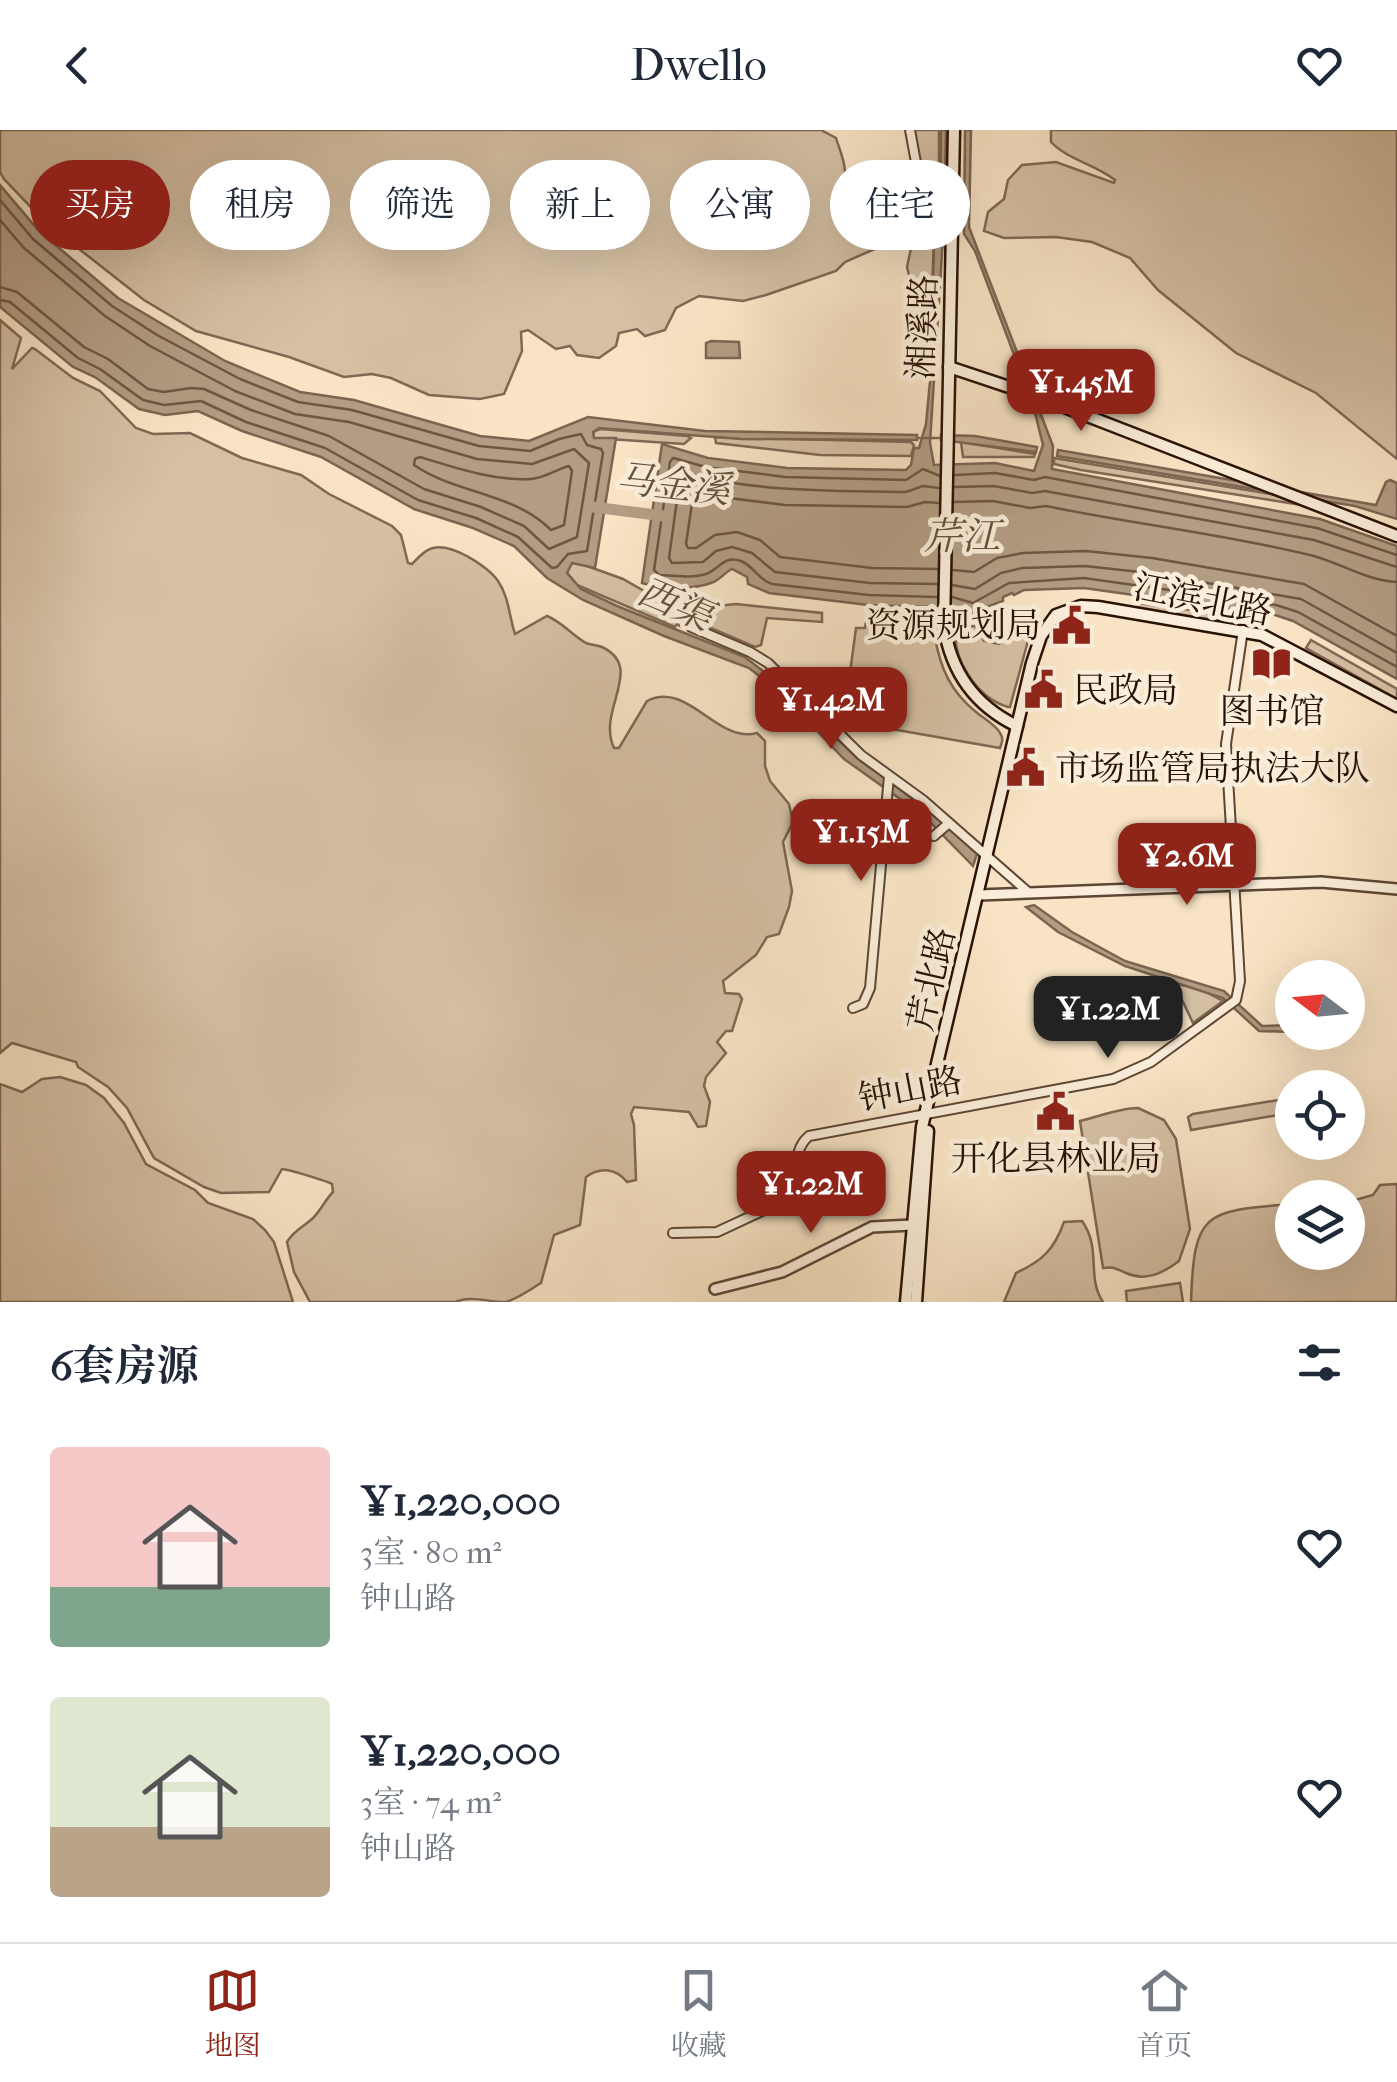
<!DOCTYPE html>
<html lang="zh">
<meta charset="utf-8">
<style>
body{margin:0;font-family:"IM FELL French Canon","Noto Serif SC",serif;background:#f6f6f7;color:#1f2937;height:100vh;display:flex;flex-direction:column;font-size:38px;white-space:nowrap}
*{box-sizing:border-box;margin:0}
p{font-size:32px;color:#747a83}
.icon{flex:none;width:55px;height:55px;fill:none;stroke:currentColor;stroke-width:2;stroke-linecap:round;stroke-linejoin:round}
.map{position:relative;height:1172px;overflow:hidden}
.drawer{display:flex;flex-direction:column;background:#fff;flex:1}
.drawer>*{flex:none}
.top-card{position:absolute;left:30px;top:30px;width:1338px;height:90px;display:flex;gap:20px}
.needle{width:65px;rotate:286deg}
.fabs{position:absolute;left:1275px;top:830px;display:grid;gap:20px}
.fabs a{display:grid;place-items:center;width:90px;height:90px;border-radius:50%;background:#fff;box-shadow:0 10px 40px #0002;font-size:50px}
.price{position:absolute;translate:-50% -85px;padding:0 22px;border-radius:20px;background:#8f2418;color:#fff;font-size:32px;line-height:65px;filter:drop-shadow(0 2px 5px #0008)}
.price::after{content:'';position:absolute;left:50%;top:60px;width:30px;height:22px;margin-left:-15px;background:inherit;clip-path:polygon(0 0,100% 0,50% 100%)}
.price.active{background:#222;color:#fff}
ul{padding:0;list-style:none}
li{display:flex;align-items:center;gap:30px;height:250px;padding:0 50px}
li span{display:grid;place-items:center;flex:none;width:280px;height:200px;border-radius:10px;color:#555}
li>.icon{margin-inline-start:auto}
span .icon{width:120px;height:120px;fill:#fffc;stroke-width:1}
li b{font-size:42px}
h2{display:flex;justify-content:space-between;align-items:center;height:120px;padding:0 50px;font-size:42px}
.tag{padding:0 35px;border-radius:45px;background:#fff;box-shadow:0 10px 40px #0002;font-size:35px;line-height:90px}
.tag.active{background:#8f2418;color:#fff}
header{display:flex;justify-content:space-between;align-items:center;height:130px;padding:0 50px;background:#fff;font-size:45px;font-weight:600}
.tabs{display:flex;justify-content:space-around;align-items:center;height:140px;border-top:2px solid #e0e1e3;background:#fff;font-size:28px;color:#747a83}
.tabs a{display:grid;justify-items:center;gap:5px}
.tabs .active{color:#8f2418}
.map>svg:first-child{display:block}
.green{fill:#d5c0a4;stroke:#7f6854;stroke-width:2.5}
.water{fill:#b29c83;stroke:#7b6450;stroke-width:2.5}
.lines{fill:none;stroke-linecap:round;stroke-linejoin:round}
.shore{stroke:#6e5644;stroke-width:2.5}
.stream{stroke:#7b6450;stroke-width:2.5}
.river{stroke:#b29c83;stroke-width:11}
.minor-casing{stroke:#5d4634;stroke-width:12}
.tertiary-casing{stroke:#5d4634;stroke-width:14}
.secondary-casing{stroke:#291104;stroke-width:15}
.minor{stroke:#faedd9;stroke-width:8}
.tertiary{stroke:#faedd9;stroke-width:9}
.secondary{stroke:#faedd9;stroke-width:10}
.labels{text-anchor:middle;stroke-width:9;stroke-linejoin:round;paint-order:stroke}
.street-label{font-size:35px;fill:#291104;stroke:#faedd9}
.poi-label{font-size:35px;fill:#291104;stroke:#faedd9;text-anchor:start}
.water-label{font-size:38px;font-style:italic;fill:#67503d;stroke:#faedd9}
</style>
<header><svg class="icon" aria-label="back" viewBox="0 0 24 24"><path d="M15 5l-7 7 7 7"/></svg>Dwello<svg class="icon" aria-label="heart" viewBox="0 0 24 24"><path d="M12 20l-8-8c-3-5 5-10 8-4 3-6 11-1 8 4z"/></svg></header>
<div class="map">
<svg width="1397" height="1172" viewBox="0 0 1397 1172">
<rect width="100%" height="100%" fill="#f8e4c5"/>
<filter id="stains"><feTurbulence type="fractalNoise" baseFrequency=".002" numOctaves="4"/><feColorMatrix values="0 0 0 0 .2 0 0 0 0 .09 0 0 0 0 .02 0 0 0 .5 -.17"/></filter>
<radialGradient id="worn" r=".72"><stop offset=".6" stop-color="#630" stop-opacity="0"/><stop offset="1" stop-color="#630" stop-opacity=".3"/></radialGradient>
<g class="green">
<path d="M0,0H821L836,8C839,18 845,31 845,42C845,58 846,75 858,88L875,87L881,105L877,118L845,132L836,141L766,165L743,171L699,166L676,178L665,200L645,206L637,199L619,203L616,216L599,228L577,225L570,216L556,219L528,200L521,202L522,221L504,264L480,269L429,265L391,248L372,244L344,247L289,227L196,201L144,170L46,93L4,49L0,42Z"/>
<polygon points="914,0 939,0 939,83 936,94 929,84"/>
<path d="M1051,0H1397V329L1316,263L1236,223L1158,160L1130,128L1092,112L1056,107L1004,108L984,101L988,82L1004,69L1008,50L1022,35L1056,32L1114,53L1115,50C1095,34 1068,30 1051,12Z"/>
<polygon points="920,103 931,107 934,112 929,225 907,137 913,109"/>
<path d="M0,190L21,208L12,239L32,218L35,219L73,248L100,261L136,298L153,304L190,303L242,328L301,345L329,364L392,396L401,405L408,433L412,434C417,429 424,421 430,419C449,411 488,436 498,451C509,467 509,486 515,504L547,486C562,492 572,505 586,513C591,515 597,515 602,517C646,538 596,580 614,618H619L647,571C688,550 717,614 757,603L765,611V636L770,651L789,674L793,692L783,712L792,761L789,777L779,804L767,807L756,825L723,851L725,863L739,864L742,869L732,901H726L717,912L726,923L706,947L704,956L710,972L706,996L698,997L689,982L634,977L631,984L634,995L636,1050L627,1052C616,1038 600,1037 586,1047L580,1095L554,1105L541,1153C531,1159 516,1170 505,1172C487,1172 471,1165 455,1172H310L294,1142L287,1112C294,1100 302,1098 312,1089C320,1082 325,1070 333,1062L332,1054C327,1051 287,1039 282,1039L269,1062L221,1063L204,1057L154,1028L127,978L108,957L78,937L76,932L12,913L0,923Z"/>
<polygon points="600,299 687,306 691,308 684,314 594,308 593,302"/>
<polygon points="715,307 911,312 914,315 911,326 820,325 716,313"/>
<polygon points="961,312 1035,324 1034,327 963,327"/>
<polygon points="1054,328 1288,367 1308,376 1081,340 1054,334"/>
<polygon points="576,432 623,449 691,488 683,498 677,494 675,497 577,455 567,443 569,435"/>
<polygon points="1137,473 1223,484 1228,486 1227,492 1136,480"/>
<polygon points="736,474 822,483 822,492 767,488 761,515 755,517 706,496 706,487 717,476"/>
<path d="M1011,487L1022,494L1032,496L1010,577H1008C977,568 951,528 956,497L976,496L984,511L999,514L1010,504Z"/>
<path d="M866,491L926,494L928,505L935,507C940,538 951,562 976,582C983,588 996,595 1000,603C1004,609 1002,612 1000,618L857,593L862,568L847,565L856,498H865Z"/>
<polygon points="1311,510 1397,559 1397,569 1306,518"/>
<polygon points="1237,706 1253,706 1254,734 1238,734"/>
<polygon points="1174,853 1202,860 1223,871 1193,893"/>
<polygon points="60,947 86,955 104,968 124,993 146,1034 195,1060 208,1073 253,1089 265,1100 274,1112 293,1172 0,1172 0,954 22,962 42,949"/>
<polygon points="1291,968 1290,983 1191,1000 1188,987 1193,984"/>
<path d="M1138,978L1164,990L1176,1009L1190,1099L1179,1131C1163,1143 1146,1152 1126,1143C1116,1139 1114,1136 1103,1138L1080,991C1099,987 1118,978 1138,978Z"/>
<polygon points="817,1040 832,1040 833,1067 817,1067"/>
<path d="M1397,1054V1172H1191C1194,1081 1204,1081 1292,1074V1122H1348V1072L1373,1065L1380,1055Z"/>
<path d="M1082,1091C1102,1119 1086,1147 1103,1172H1004L1016,1143C1042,1131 1054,1120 1064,1092Z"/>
<polygon points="1180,1153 1183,1172 1127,1172 1126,1161"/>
</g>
<g class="water">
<path d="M941,0H946L944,92L930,313L934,335L995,333L1034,341L1043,315L1033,275L975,121L964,104L965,0H971L969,97L1053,316L1052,339L1320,389L1397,416V549L1293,491L1275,485L1084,458L1024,460L1014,465L1012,463L1003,467V471L971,483L960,478L868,475L769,463L748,454L747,447L732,439C724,443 719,451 711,453C692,460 660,459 642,453L662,314L708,328L787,338L906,340L911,335L914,318H919L926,294L930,251L934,118L940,85Z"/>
<polygon points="0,55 39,101 118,168 225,231 300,262 354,270 480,306 529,311 588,287 705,301 917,305 917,310 741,309 599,298 593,302 594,308 616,308 595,438 572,433 567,443 581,459 617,476 745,527 786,559 857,628 936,686 977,724 973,736 924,686 844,629 782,564 749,538 664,506 583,470 547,448 514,416 473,398 414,379 321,327 242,301 198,281 165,285 139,279 95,247 73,237 0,177"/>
<polygon points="711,211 739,212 740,228 706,228 706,213"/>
<polygon points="941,305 975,306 1037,317 1036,322 941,310"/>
<polygon points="1058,320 1376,375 1386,352 1390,350 1397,353 1397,389 1355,376 1057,326"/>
<polygon points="1034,775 1072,802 1125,831 1224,861 1262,896 1292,895 1292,902 1259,901 1223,868 1125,836 1058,802 1026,777"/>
</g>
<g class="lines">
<g class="shore">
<polyline points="0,70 33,109 112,176 157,205 240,249 298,272 352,280 479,316 530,321 559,309 581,304 587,315 601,319 603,323 587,421 568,424 557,437 552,438 518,407 476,388 418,370 325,318 246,292 201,271 164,275 143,270 100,239 78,228 10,172 0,170"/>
<polyline points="0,90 24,118 105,186 150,216 235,261 295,284 349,292 477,329 532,334 574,319 589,333 577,407 549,419 524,396 481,377 424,359 329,306 251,280 204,259 191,258 164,262 148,259 108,229 84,217 17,162 0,157"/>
<path d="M420,327C456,338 494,351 531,349C545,348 557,339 569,336L572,341L564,395L551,400C513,362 456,364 414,335L415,329Z"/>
<polyline points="955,345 995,343 1034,350 1045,347 1317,398 1397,425"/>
<polyline points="954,357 994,356 1032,363 1045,361 1314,410 1397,437"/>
<path d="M954,372L993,371L1030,378L1046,376C1133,394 1223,404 1310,425C1339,432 1367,451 1397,452"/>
<polyline points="938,439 872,438 780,427 760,410 737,402 715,405 696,418 688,418 686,414 693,367 697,364 785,375 907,377 925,372 939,373"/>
<polyline points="953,440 974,442 997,428 1023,423 1086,421 1152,428 1304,454 1397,506"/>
<path d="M937,454L870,453L775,442L752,423L732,417L716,421L703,432L672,433L669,428L680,348L684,343C756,362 832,361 906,362L923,356L939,358"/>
<polyline points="952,455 975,459 1001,443 1022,438 1085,436 1149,443 1301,469 1397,523"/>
<path d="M937,467L869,465L772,454C757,449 755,437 741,431C723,425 720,439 706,444C691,449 674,445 659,445L654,440L670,332L673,328L706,337L785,347L906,350L923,339L940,346"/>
<polyline points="952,467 973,473 1009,453 1084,448 1276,475 1298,482 1397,537"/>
</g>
<polyline class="stream" points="917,308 939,308"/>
<polyline class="river" points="593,377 664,386"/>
<defs>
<g id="minor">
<polyline points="910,0 927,92 931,99 953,107"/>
<polyline points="691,497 750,522 768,533 861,625 923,670 1028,762"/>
<polyline points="934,706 949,693"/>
<polyline points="853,878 863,874 870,858 889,646"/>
<path d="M673,1103L717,1102L790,1068C802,1047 789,1023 809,1006L1113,949L1151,932L1236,870L1240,851L1226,614L1243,500"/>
</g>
<g id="tertiary">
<polyline points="979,765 1321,752 1397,759"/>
<polyline points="715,1159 782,1142 872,1097 912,1095"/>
</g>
<g id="secondary">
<path d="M954,0L944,496C951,542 974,575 1017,596"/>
<polyline points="949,237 1036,266 1397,406"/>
<polyline points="906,1172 922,997 1032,533 1041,506 1056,485 1081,476 1098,477 1262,505 1397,576"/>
<polyline points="916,1172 928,1001"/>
</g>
</defs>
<use href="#minor" class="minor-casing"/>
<use href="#tertiary" class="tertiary-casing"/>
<use href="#secondary" class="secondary-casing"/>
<use href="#minor" class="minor"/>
<use href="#tertiary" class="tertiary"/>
<use href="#secondary" class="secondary"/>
</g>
<defs>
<symbol id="civic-bare" viewBox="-9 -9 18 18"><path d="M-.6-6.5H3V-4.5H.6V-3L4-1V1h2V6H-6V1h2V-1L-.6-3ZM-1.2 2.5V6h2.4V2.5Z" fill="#8f2418" stroke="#faedd9" stroke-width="2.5" paint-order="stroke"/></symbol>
<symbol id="library-bare" viewBox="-9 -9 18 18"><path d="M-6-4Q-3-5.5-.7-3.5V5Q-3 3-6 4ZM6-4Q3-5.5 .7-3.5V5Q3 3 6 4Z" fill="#8f2418" stroke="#faedd9" stroke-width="2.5" paint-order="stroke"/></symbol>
</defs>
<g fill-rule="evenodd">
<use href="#civic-bare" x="1044" y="468" width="55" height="55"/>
<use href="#library-bare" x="1244" y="506" width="55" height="55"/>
<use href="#civic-bare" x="1016" y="532" width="55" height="55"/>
<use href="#civic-bare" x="998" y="610" width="55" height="55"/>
<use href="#civic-bare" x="1028" y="954" width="55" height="55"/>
</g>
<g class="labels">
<g class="street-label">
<text transform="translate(922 197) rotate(-88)" y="12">湘溪路</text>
<text transform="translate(1203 469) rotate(11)" y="12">江滨北路</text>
<text transform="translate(931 849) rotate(-77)" y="12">芹北路</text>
<text transform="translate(910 959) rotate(-11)" y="12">钟山路</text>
</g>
<g class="poi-label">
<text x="1041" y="507" text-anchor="end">资源规划局</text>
<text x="1073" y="572">民政局</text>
<text x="1272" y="593" text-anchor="middle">图书馆</text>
<text x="1055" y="650">市场监管局执法大队</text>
<text x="1056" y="1040" text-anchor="middle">开化县林业局</text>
</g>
<g class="water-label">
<text transform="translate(673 354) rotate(6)" y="13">马金溪</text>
<text x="962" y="419">芹江</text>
<text transform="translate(675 474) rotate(23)" y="13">西渠</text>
</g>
</g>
<rect width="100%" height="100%" filter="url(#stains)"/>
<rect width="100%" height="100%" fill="url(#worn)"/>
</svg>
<div class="fabs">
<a><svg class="needle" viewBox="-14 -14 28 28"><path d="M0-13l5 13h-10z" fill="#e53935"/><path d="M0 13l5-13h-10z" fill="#747a83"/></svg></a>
<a><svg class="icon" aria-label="locate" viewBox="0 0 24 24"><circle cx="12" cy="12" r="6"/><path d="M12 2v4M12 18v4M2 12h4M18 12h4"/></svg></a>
<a><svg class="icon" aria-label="layers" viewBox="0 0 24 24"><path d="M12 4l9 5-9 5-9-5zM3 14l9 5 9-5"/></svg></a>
</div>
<b class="price" style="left:1081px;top:304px">¥1.45M</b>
<b class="price" style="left:831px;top:622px">¥1.42M</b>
<b class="price" style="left:861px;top:754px">¥1.15M</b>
<b class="price" style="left:1187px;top:778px">¥2.6M</b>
<b class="price active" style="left:1108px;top:931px">¥1.22M</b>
<b class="price" style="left:811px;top:1106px">¥1.22M</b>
<div class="top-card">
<a class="tag active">买房</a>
<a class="tag">租房</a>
<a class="tag">筛选</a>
<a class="tag">新上</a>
<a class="tag">公寓</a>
<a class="tag">住宅</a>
</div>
</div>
<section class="drawer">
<h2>6套房源<svg class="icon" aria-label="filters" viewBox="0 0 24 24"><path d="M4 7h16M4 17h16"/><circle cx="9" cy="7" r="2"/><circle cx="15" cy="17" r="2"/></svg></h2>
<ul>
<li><span style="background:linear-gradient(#f6c9c9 70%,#7fa58c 0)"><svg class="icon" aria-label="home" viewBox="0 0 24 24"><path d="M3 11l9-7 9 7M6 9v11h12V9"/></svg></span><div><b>¥1,220,000</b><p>3室 · 80 m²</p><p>钟山路</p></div><svg class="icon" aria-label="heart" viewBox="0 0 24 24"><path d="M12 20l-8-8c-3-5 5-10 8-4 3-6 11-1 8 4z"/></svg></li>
<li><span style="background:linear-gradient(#dfe7d0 65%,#b9a48a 0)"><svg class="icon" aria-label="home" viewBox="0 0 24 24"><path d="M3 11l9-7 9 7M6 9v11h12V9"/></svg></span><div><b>¥1,220,000</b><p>3室 · 74 m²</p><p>钟山路</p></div><svg class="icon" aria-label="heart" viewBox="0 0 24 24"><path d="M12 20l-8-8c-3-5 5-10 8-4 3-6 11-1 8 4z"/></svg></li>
</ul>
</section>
<nav class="tabs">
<a class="active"><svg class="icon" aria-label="map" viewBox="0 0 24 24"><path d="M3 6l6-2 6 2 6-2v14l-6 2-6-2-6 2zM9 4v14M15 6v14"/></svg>地图</a>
<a><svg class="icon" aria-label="saved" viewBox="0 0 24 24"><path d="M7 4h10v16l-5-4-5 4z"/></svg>收藏</a>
<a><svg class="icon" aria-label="home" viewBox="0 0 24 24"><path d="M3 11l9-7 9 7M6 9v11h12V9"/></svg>首页</a>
</nav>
